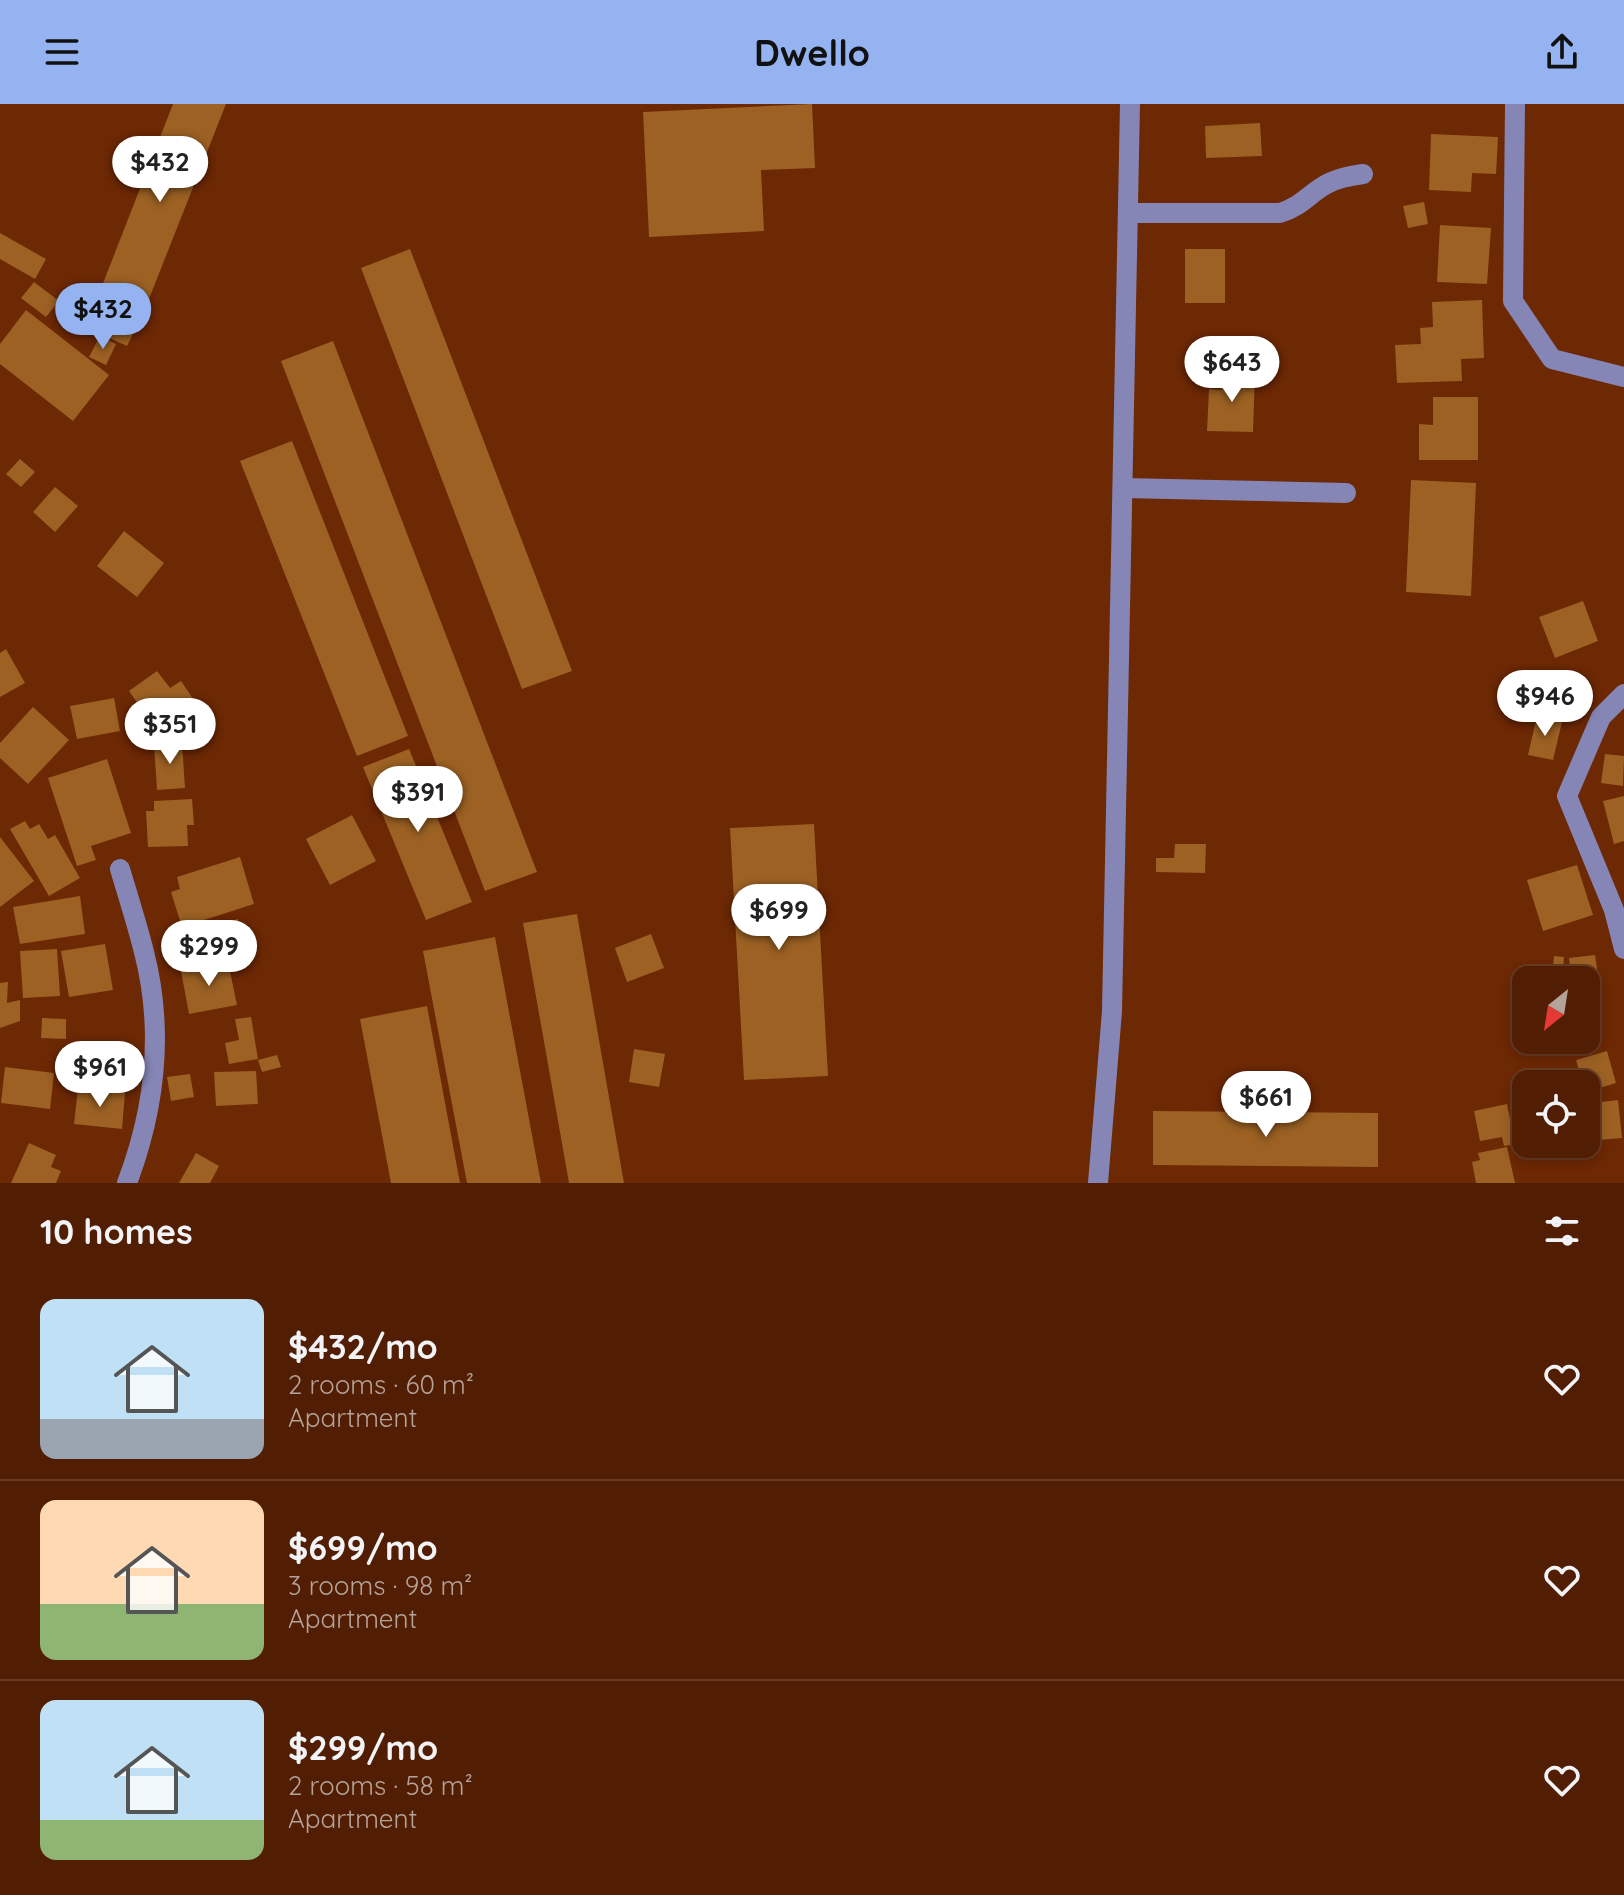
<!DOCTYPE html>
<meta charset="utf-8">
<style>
body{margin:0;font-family:Quicksand,sans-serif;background:#58270d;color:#f1f3f6;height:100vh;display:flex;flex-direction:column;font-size:30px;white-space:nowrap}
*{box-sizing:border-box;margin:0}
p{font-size:26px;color:#b5a29a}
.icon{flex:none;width:44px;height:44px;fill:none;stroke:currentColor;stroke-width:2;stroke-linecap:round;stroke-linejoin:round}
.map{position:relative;height:1079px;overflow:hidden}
.drawer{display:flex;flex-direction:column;background:#521e03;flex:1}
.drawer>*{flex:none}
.needle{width:52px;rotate:210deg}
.controls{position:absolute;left:1512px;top:862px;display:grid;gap:16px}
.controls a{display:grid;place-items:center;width:88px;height:88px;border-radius:16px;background:#521e03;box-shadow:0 4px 12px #0003,0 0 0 2px #683c25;font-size:40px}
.price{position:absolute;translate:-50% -68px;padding:0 18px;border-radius:28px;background:#fff;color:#222;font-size:26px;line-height:52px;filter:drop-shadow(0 2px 4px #0008)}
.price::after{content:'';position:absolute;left:50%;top:48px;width:24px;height:18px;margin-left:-12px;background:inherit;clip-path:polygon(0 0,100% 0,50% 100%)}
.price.selected{background:#95b2f1;color:#111}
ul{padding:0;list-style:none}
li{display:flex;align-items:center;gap:24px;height:200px;padding:0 40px}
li+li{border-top:2px solid #683c25}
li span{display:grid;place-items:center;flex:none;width:224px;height:160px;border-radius:16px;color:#555}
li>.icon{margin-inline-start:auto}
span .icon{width:96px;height:96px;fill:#fffc;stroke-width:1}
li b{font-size:34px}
h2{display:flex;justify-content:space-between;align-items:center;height:96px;padding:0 40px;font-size:34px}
header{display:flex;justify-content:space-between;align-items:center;height:104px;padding:0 40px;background:#95b2f1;color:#111;font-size:36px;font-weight:700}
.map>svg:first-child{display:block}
.building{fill:#9c6123}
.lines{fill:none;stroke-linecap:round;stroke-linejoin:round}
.minor{stroke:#8586b5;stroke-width:20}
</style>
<header><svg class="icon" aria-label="menu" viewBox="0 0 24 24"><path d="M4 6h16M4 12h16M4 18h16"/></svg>Dwello<svg class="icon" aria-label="share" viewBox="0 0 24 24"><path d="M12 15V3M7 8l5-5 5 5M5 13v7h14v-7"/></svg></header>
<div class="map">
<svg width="1624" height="1079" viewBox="0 0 1624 1079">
<rect width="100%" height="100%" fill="#6d2804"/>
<g class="building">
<polygon points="173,0 226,0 143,210 98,192"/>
<polygon points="812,0 815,64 761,66 764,127 649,133 643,8"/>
<polygon points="1260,19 1262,52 1206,54 1205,22"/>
<polygon points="1431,30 1498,33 1496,70 1472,69 1471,88 1429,86"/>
<polygon points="1424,98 1428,120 1408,124 1403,102"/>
<polygon points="1440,121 1491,124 1487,180 1437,178"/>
<polygon points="0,129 46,155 35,175 0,155"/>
<polygon points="410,145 572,567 522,585 361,164"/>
<rect x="1185" y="145" width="40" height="54"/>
<polygon points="34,178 59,197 46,213 21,194"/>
<polygon points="1482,196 1484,254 1461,255 1462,277 1397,279 1395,241 1421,240 1420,224 1433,223 1432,198"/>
<polygon points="26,206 109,271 73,317 0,260 0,240"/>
<polygon points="103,213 134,228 127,242 96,228"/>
<polygon points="100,232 116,240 106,261 89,253"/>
<polygon points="333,237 537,768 485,787 281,257"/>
<polygon points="1222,269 1255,270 1253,328 1207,327 1209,285 1221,286"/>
<polygon points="1433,293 1478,293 1478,356 1419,356 1419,320 1433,321"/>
<polygon points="292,337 408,632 357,652 240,357"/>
<polygon points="20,355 35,368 21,383 6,370"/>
<polygon points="1411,376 1476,379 1471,492 1406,488"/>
<polygon points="55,383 78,402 55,428 33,408"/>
<polygon points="124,427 164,459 137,493 97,462"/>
<polygon points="1583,497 1598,537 1555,554 1539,513"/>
<polygon points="6,545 25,579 0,593 0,549"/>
<polygon points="157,567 170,584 181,577 196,599 149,633 129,605 138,600 129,587"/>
<polygon points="114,594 120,627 77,635 70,602"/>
<polygon points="33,603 69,636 28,680 0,654 0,639"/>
<polygon points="1537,612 1562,618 1553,656 1528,651"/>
<polygon points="182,638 185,684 157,686 154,640"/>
<polygon points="409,645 472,798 426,816 363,663"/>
<polygon points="1605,650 1624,652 1623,682 1601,679"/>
<polygon points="107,655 131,729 91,742 96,756 77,762 48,674"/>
<polygon points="1624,692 1624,737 1614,740 1603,697"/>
<polygon points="192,695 194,721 187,721 188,742 148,743 146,707 154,707 154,697"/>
<polygon points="352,711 376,757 330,781 306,735"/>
<polygon points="25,717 30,725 39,720 48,735 55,731 80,774 49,792 10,725"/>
<polygon points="814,720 828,972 744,976 730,724"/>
<polygon points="0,733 34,777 0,803"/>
<polygon points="1175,740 1206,740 1205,769 1156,768 1156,754 1174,754"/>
<polygon points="240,753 254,800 182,823 171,788 180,785 177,773"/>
<polygon points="1577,761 1593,811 1543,827 1527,776"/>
<polygon points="80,792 85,830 20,840 13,803"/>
<polygon points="577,810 624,1079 569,1079 523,819"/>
<polygon points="238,815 244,841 182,856 175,831"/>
<polygon points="651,830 664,864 627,878 615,844"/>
<polygon points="495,833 541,1079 467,1079 423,847"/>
<polygon points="105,840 113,886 69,893 61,847"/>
<polygon points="57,845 60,892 23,894 20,847"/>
<polygon points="1595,851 1602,898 1586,900 1586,876 1572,876 1569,854"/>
<polygon points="1554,852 1564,853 1563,865 1553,865"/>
<polygon points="228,858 237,901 189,910 181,867"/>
<polygon points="8,878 7,899 20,896 20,917 0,924 0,879"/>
<polygon points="427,902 460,1079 391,1079 360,915"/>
<polygon points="251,913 258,955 229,960 225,939 239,936 235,915"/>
<polygon points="42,914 66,915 66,935 41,934"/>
<polygon points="634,945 665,950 659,983 629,978"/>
<polygon points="1607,947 1616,979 1586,988 1586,980 1583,980 1576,956"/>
<polygon points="277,951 281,963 262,968 258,956"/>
<polygon points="5,963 54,969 50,1005 1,999"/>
<polygon points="256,967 258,1000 216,1002 214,968"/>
<polygon points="190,970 194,993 171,997 167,973"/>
<polygon points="78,984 125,989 122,1025 74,1020"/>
<polygon points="1618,996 1622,1034 1586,1037 1586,1000"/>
<polygon points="1507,1000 1515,1040 1504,1042 1502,1033 1480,1037 1474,1007"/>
<polygon points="1153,1007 1378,1009 1378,1063 1153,1061"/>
<polygon points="29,1039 56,1051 51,1063 61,1067 56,1079 11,1079"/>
<polygon points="1542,1040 1567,1040 1546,1049"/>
<polygon points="1507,1043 1515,1079 1476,1079 1472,1058 1480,1056 1478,1049"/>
<polygon points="196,1049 219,1062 210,1079 179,1079"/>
</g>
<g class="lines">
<g class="minor">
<polyline points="1515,0 1513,197 1552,255 1624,273"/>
<path d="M1129,109H1280C1300,103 1308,91 1325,81C1337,74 1350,72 1363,70"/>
<polyline points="1123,384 1346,389"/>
<polyline points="1624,590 1601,613 1567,692 1614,806 1624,845"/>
<path d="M120,765C128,792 137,820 144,848C164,926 155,1005 127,1079"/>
<polyline points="1098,1079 1112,907 1130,0"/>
</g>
</g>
</svg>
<div class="controls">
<a><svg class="needle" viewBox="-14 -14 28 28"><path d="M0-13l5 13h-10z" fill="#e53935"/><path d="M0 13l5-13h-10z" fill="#b5a29a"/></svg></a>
<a><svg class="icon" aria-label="locate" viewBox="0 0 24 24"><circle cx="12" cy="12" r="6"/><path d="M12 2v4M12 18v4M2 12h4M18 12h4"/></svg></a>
</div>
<b class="price" style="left:160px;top:100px">$432</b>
<b class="price selected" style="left:103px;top:247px">$432</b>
<b class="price" style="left:1232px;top:300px">$643</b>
<b class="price" style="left:1545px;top:634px">$946</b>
<b class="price" style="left:170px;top:662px">$351</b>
<b class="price" style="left:418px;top:730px">$391</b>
<b class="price" style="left:779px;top:848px">$699</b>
<b class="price" style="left:209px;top:884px">$299</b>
<b class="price" style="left:100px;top:1005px">$961</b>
<b class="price" style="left:1266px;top:1035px">$661</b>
</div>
<section class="drawer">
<h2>10 homes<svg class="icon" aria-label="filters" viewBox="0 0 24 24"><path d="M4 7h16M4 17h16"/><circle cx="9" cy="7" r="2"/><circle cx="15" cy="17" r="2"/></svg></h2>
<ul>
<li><span style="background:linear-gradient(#bfe0f5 75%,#9aa5b1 0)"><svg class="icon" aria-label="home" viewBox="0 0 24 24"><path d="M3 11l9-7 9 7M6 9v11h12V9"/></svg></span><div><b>$432/mo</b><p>2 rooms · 60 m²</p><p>Apartment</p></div><svg class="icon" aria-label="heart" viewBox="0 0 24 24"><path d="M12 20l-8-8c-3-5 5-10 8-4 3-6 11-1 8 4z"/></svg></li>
<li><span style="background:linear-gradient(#ffd9b3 65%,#8fb573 0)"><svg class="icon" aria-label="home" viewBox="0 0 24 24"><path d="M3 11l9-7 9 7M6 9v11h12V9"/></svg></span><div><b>$699/mo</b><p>3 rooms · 98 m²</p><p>Apartment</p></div><svg class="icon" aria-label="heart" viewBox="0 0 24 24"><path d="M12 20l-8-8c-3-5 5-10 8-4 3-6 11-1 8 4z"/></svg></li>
<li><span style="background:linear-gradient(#bfe0f5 75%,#8fb573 0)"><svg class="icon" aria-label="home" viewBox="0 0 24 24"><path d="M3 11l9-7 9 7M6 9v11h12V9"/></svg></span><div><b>$299/mo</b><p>2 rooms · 58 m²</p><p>Apartment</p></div><svg class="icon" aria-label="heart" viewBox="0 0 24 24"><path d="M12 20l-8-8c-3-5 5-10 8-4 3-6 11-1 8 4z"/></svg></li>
</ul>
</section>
